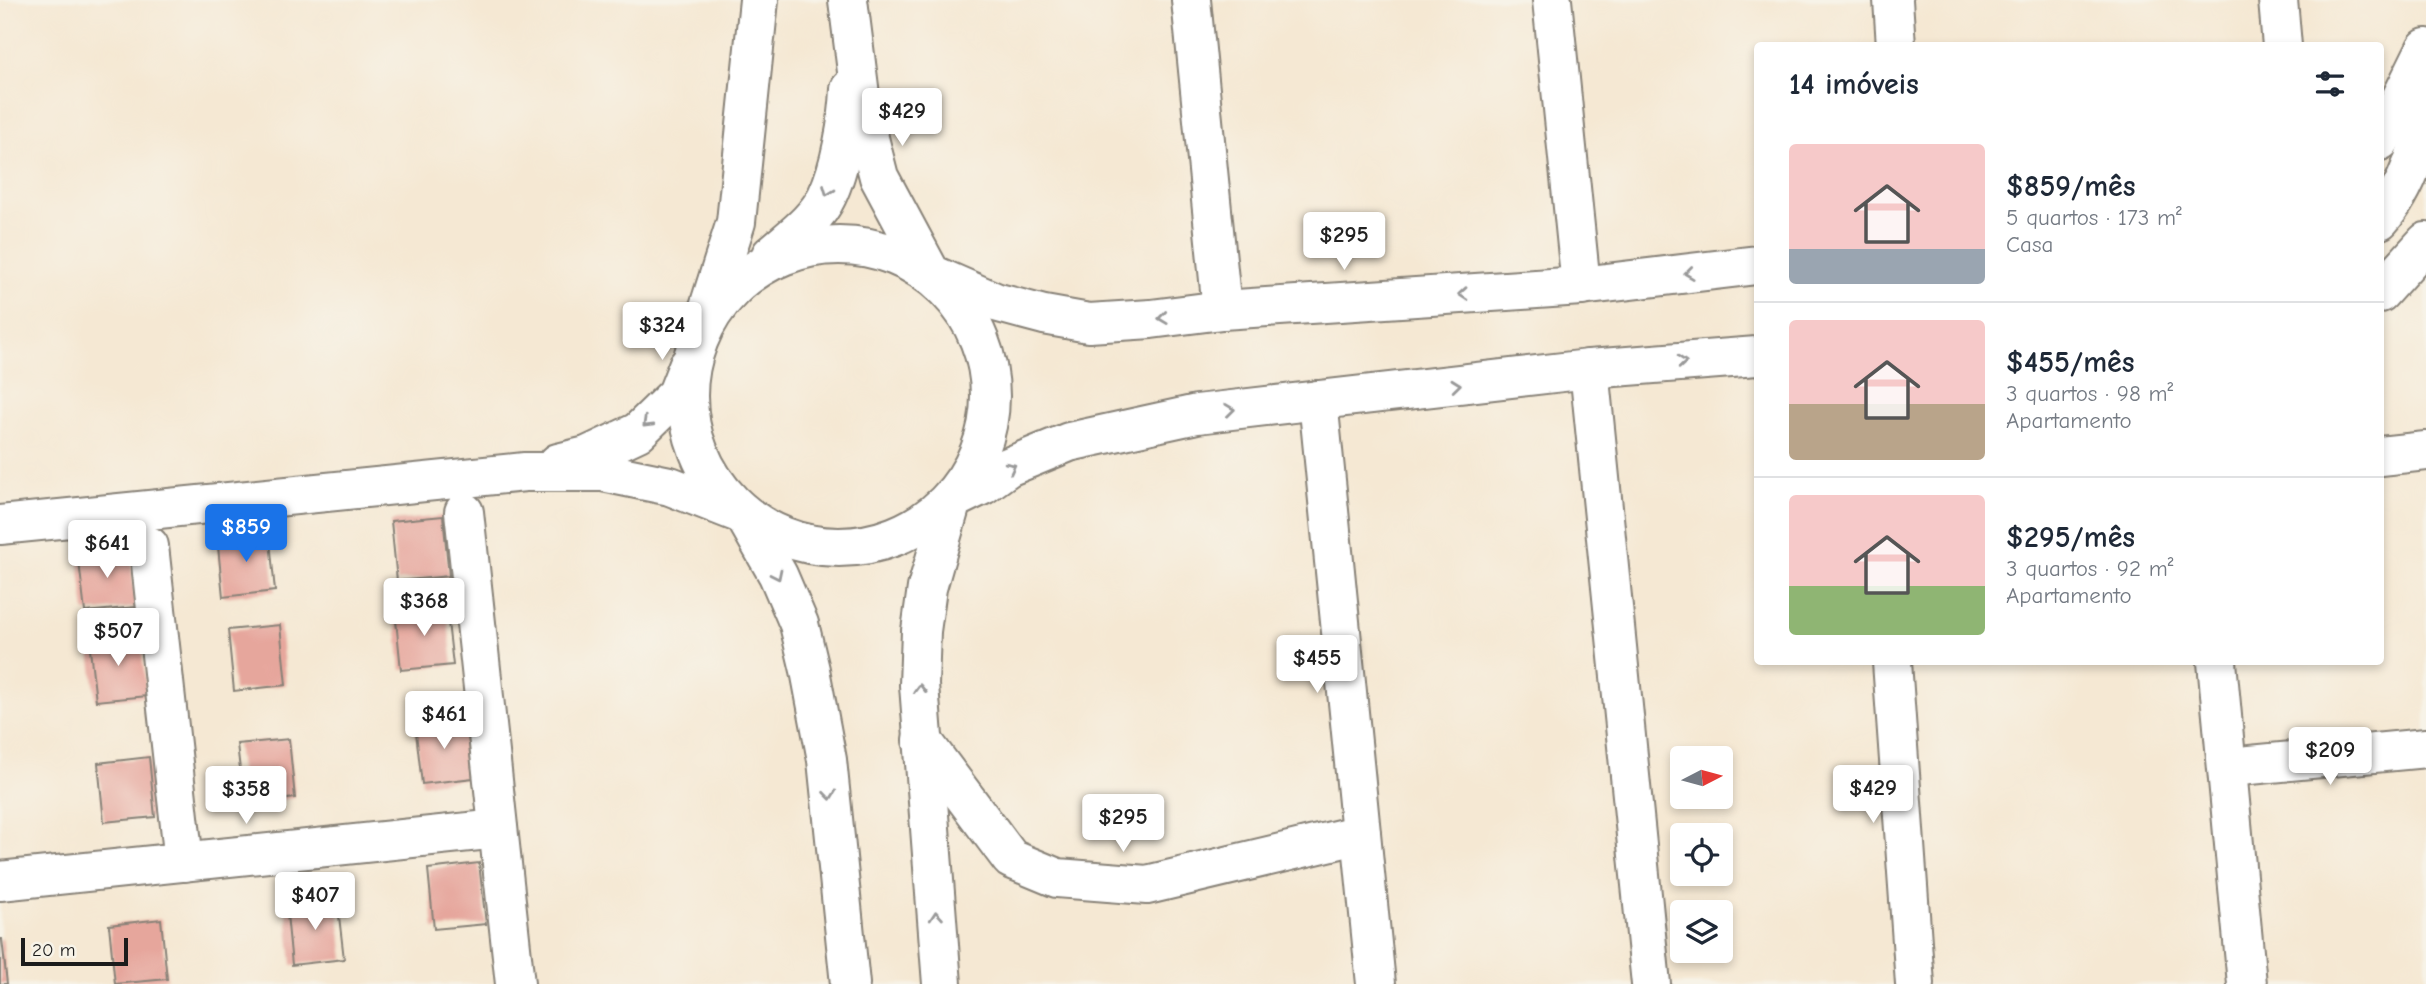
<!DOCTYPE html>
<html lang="pt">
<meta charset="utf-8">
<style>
body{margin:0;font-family:"Comic Neue",sans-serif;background:#f6f6f7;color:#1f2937;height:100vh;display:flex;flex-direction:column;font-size:26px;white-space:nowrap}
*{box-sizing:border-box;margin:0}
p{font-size:23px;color:#747a83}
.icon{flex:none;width:38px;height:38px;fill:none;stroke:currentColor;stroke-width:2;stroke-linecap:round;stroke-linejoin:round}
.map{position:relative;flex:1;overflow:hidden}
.side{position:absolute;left:1754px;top:42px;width:630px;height:623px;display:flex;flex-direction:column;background:#fff;border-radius:7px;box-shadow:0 4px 10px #0003}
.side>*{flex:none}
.needle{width:46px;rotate:84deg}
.tools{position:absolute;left:1670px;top:746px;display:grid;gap:14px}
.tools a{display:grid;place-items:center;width:63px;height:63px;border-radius:7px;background:#fff;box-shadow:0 4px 10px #0003;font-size:35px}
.scale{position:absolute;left:21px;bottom:18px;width:107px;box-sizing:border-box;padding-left:7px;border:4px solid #1c1c1c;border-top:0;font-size:19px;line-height:24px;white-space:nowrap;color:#1c1c1c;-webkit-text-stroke:5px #f7f3e8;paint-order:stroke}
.price{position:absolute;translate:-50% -60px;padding:0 16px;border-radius:7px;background:#fff;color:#222;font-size:23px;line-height:46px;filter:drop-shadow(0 2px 4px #0008)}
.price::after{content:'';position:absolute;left:50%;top:42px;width:21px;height:16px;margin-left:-10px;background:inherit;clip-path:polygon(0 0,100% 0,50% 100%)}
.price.selected{background:#1a73e8;color:#fff}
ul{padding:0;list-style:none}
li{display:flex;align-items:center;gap:21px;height:175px;padding:0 35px}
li+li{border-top:2px solid #e0e1e3}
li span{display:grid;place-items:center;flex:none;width:196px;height:140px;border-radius:7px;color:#555}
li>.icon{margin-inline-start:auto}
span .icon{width:84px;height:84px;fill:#fffc;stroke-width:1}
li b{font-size:30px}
h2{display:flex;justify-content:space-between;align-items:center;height:84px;padding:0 35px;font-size:30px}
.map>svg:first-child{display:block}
.building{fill:#e6a69c}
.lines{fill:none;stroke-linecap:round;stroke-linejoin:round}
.minor-casing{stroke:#888278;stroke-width:42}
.minor{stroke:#fff;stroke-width:38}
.oneway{stroke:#999}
</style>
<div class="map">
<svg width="2426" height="984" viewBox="0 0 2426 984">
<rect width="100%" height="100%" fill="#f7f3e8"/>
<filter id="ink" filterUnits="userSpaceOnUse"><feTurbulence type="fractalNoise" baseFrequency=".0143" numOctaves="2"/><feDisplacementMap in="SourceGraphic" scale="14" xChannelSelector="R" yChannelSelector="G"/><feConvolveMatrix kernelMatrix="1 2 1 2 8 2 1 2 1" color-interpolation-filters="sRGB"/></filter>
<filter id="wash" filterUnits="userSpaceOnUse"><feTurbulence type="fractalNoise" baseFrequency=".00686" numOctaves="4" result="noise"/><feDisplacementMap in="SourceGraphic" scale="28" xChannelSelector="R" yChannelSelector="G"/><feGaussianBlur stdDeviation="1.57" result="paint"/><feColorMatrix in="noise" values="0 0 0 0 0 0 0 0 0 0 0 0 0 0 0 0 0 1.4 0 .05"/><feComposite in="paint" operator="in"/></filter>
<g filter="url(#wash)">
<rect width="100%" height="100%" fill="#f5e8d3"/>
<g id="blocks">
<g class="building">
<polygon points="443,516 449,576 397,581 391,521"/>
<polygon points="269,531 275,591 223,597 217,536"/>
<polygon points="130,547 136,607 85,612 78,553"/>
<polygon points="446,605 453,665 401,670 395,610"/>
<polygon points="280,625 286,685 234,691 228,630"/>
<polygon points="140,635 147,696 96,701 89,641"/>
<polygon points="466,718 473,778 422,784 415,724"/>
<polygon points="289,739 295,798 244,804 237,744"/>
<polygon points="149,757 155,817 104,822 98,763"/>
<polygon points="479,863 486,924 434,929 428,869"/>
<polygon points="337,899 344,959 292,965 286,904"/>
<polygon points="161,919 167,979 115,984 109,925"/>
<polygon points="0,939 2,939 7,984 0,984"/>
</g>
</g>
</g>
<g filter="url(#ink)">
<use href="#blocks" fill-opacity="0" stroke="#888278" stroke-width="2"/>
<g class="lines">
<defs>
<g id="minor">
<polyline points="848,0 862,111 879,177 931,274 995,302 1044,315 1089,323 1151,319 1222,310 1581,286 1757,265"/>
<polyline points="1191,0 1222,310"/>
<polyline points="1552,0 1581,286"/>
<polyline points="1893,0 1896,46"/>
<polyline points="2278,0 2282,46"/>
<polyline points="2380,141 2426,48"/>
<path d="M2380,220C2408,188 2424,140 2426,98"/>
<circle cx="839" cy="396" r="151"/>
<path d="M771,255C790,238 816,220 827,196C840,169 849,119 850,89"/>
<polyline points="2380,293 2426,242"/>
<polyline points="708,310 736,222 759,0"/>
<polyline points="1589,369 1651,984"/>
<polyline points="1318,400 1376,984"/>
<polyline points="2380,456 2426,451"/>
<polyline points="558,463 587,456 638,432 677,394 688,366"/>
<polyline points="464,512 515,984"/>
<polyline points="0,525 525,472 602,472 670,486 744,515 778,575 799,624 810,670 827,760 850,984"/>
<polyline points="149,546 184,862"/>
<polyline points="1892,662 1915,984"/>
<polyline points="2217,662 2247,984"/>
<polyline points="922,740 1011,859 1057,878 1147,885 1361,834"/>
<polyline points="2229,767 2426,748"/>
<polyline points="0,881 498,829"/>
<polyline points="942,984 919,685 921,631 927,588 952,500 983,485 1008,467 1069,442 1197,414 1589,369 1757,356"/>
</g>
</defs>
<use href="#minor" class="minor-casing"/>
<use href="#minor" class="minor"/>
</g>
<defs><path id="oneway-chevron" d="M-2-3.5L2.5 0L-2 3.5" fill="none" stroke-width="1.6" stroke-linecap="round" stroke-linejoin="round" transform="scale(1.75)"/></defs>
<g class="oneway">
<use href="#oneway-chevron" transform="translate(828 191) rotate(111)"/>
<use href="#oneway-chevron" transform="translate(1689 273) rotate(173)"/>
<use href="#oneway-chevron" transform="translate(1463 294) rotate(176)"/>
<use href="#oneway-chevron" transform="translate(1163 318) rotate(173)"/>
<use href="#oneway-chevron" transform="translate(1682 362) rotate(-4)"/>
<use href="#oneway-chevron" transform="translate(1456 385) rotate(-6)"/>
<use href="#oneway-chevron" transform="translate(1230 410) rotate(-7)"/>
<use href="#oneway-chevron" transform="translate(647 423) rotate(136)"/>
<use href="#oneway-chevron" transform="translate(1011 467) rotate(-27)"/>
<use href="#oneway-chevron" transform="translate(777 575) rotate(64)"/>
<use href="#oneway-chevron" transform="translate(920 689) rotate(-91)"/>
<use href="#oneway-chevron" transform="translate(830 795) rotate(84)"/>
<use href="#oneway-chevron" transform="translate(936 916) rotate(-95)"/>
</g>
</g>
</svg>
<div class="tools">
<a><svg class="needle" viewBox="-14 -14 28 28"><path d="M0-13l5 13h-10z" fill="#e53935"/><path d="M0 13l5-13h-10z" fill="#747a83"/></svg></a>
<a><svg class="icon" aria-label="locate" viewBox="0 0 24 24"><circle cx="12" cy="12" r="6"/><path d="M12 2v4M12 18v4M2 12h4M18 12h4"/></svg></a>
<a><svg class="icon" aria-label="layers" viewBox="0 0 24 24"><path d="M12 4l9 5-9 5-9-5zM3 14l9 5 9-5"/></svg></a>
</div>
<div class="scale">20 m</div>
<b class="price" style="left:902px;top:148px">$429</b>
<b class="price" style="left:1344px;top:272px">$295</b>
<b class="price" style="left:662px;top:362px">$324</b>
<b class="price selected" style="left:246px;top:564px">$859</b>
<b class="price" style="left:107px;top:580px">$641</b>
<b class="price" style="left:424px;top:638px">$368</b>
<b class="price" style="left:118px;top:668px">$507</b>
<b class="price" style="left:1317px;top:695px">$455</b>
<b class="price" style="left:444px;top:751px">$461</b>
<b class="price" style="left:2330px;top:787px">$209</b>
<b class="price" style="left:1873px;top:825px">$429</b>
<b class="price" style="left:246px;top:826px">$358</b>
<b class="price" style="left:1123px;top:854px">$295</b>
<b class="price" style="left:315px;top:932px">$407</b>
<section class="side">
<h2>14 imóveis<svg class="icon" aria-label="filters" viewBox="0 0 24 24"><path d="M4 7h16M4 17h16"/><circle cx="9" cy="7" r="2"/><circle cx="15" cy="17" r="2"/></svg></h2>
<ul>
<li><span style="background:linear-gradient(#f6c9c9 75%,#9aa5b1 0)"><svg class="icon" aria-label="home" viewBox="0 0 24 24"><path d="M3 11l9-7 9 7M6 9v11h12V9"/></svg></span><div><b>$859/mês</b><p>5 quartos · 173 m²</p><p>Casa</p></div></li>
<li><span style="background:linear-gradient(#f6c9c9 60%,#b9a48a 0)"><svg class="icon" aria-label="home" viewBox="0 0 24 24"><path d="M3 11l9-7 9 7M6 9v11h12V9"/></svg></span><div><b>$455/mês</b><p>3 quartos · 98 m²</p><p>Apartamento</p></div></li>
<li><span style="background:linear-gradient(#f6c9c9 65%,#8fb573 0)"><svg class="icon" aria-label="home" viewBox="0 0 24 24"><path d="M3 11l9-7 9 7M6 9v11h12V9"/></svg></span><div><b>$295/mês</b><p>3 quartos · 92 m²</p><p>Apartamento</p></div></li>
</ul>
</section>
</div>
